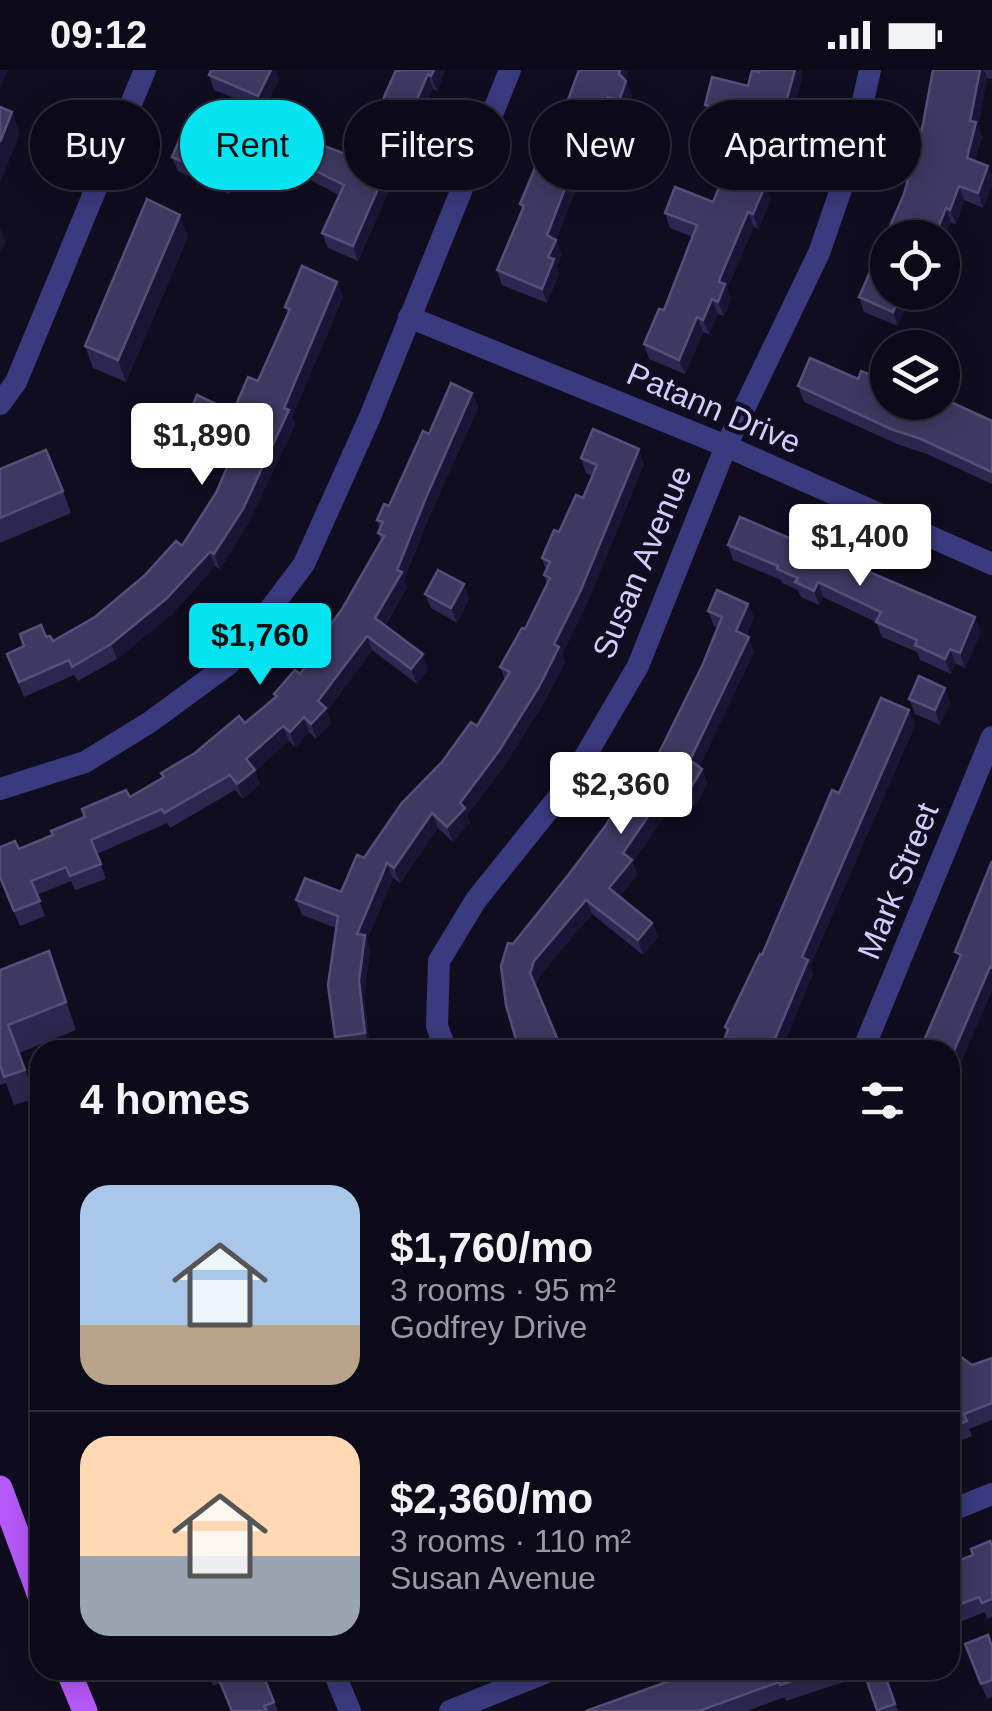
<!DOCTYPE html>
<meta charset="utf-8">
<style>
body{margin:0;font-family:Helvetica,sans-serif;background:#151321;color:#f1f3f6;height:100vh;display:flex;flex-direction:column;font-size:38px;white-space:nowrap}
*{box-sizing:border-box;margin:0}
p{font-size:32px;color:#9a9aa2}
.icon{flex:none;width:55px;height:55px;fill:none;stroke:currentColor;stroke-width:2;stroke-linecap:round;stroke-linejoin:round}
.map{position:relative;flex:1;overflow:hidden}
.panel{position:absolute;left:30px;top:970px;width:930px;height:640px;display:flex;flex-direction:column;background:#0c0a18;border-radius:30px;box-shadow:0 5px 25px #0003,0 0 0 2px #2c2b37}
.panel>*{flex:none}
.guide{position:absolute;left:30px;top:30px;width:932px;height:90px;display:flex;gap:20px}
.buttons{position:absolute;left:870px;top:150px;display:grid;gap:20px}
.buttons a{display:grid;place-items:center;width:90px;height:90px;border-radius:50%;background:#0c0a18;box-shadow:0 5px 25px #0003,0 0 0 2px #2c2b37;font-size:50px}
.price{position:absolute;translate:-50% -85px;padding:0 22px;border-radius:10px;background:#fff;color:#222;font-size:32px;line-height:65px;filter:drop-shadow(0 2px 5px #0008)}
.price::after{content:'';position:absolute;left:50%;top:60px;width:30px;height:22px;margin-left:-15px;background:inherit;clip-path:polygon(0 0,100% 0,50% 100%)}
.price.active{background:#07e4f1;color:#111}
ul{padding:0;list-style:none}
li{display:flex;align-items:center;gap:30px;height:250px;padding:0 50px}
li+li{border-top:2px solid #2c2b37}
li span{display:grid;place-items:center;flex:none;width:280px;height:200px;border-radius:30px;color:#555}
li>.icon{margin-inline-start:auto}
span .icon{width:120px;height:120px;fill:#fffc;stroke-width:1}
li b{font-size:42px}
h2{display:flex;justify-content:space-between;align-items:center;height:120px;padding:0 50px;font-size:42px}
.tag{padding:0 35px;border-radius:45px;background:#0c0a18;box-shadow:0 5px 25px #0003,0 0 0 2px #2c2b37;font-size:35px;line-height:90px}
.tag.active{background:#07e4f1;color:#111}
.status{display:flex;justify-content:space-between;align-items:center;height:70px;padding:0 50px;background:#0c0a18;direction:ltr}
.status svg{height:28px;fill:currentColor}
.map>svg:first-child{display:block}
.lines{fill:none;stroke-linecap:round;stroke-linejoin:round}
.minor{stroke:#3a3a7e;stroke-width:22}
.major{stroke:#b659fa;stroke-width:25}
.wall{fill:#2c274e}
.shaded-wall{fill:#1a1534}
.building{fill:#3e3961;stroke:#55507a;stroke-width:2.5}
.labels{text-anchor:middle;stroke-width:9;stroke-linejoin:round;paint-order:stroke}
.street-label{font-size:32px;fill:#d1cefe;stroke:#100d20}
</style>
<div class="status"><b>09:12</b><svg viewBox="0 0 49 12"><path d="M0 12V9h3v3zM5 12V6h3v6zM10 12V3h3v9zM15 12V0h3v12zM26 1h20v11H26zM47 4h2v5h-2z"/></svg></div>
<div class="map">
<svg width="992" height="1641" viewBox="0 0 992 1641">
<rect width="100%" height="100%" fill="#100d20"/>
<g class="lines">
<g class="minor">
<polyline points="409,247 726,376 992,494"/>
<polyline points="0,334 16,312 145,0"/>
<polyline points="0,719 85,692 150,652 229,594 304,494 369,349 510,0"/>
<polyline points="446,980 437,956 439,891 476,830 569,714 638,596 726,376 819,183 847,102 870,0"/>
<polyline points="863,980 992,667"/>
<polyline points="950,1441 992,1424"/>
<polyline points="333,1600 350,1641"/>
<polyline points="450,1641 552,1600"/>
</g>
<g class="major">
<polyline points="0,1418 40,1526"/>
<polyline points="68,1600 85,1641"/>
</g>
</g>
<g class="wall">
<polygon points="399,0 445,0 437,21 433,19 358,191 328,178 322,163 339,125 312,111 306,96 357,88"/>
<polygon points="579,0 628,0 626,11 632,26 624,45 614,41 606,65 598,62 556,170 562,184 556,196 559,204 547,233 502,215 497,200 522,141 520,134 558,57"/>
<polygon points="760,0 802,0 801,11 790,50 787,50 765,114 771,130 758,159 754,157 727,218 731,229 724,246 718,244 709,264 703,262 685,304 649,289 644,274 664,240 693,167 670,158 665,143 713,132 729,93 721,90 716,75 724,54 710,50 705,35 748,16"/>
<polygon points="933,0 992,0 992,9 987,8 978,56 982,67 975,91 992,106 992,116 983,138 964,130 956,154 951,153 888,168 888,222 912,222 898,256 864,242 859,227 904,124 923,54"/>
<polygon points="209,5 279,9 264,40 214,20"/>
<polygon points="172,87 243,88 229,124 178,101"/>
<polygon points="188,166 126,312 93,298 85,276"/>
<polygon points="337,212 343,227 292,347 295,355 248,454 220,499 215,496 172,544 117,589 78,611 74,605 24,627 7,584 46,567 53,571 95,547 182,476 216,423 235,377 194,358 189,344 233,342 258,311 288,245 285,237"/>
<polygon points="858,309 888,311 992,351 992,414 927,384 897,374 804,332 798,316"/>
<polygon points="472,323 478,338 430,445 404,510 407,517 385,556 428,599 417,614 372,580 327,641 331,653 316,669 309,662 295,677 289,671 255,701 260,714 243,729 235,720 170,758 167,753 97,784 106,809 75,820 71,811 37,825 45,846 20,856 0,808 19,779 52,766 130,727 163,708 161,703 245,653 276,627 274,624 300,604 322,574 320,569 342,539 381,471 378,463 380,459 377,450 389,436 429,364"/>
<polygon points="581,388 644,394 586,536 562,584 565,592 545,631 504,696 467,745 470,752 453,772 438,758 400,813 393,808 367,870 370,880 364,926 370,978 339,980 335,967 336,858 302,845 296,830 341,822 364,788 477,656 505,610 500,597 525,559 547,514 544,505 546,501 542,488 583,428 592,406 586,403"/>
<polygon points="0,399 63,421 71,443 0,473"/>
<polygon points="728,475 981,562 965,598 955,593 951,604 920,590 917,582 882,567 876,552 823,527 819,535 801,527 798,520 782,513 781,510 733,490"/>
<polygon points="425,524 469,529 457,553 431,538"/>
<polygon points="748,534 754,548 746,566 754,582 699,697 702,699 707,714 695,736 685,731 676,745 668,741 633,792 637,805 619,826 652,853 658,867 643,885 592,844 539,906 536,917 513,874 635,722 661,679 703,594 718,558 714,556 708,541"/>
<polygon points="909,629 950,632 940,655 915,644"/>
<polygon points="909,640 915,655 810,896 813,904 781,980 721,980 727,962 725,957 762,885 839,723"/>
<polygon points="49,881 76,960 19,983 36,1028 14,1035 6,1013 0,1015 0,900"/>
<polygon points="950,1279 972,1295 992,1288 992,1350 969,1359 972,1366 952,1374 950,1369"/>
<polygon points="992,1476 992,1547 987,1549 985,1542 950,1556 950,1494"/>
<polygon points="965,1574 992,1577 992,1627 987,1629"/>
<polygon points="207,1600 261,1600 278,1641 232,1641 220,1613 213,1616"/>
<polygon points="700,1600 883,1600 898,1641 878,1641 865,1605 786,1631 785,1627 747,1641 586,1641"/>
</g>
<g class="shaded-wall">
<polygon points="0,0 8,0 0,18"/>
<polygon points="271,0 276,0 279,9 264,40 258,26"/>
<polygon points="434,0 445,0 437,21 431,6"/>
<polygon points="620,0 628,0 626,13 626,11 632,26 624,45 619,31"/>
<polygon points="795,0 802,0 801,11 790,50 785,36"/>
<polygon points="980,0 984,0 987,8 978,56 982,67 972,102 967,88 970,51"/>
<polygon points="428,4 433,19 358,191 353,176"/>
<polygon points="608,27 614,41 606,65 600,50"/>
<polygon points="782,35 787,50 765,114 771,130 758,159 753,144 758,103"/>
<polygon points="12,42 20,64 0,113 0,72"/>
<polygon points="593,47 598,62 556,170 562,184 556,196 559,204 547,233 542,219 547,165"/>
<polygon points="238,73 243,88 229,124 224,109"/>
<polygon points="988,96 992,106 992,116 983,138 978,123"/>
<polygon points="959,116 964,130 956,154 950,140"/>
<polygon points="946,138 951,153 942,173 942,168 934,168"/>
<polygon points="748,142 754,157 727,218 731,229 724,246 718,232 720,208"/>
<polygon points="180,145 188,166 126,312 118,290"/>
<polygon points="0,157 6,172 0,183"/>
<polygon points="337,212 343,227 292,347 295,355 248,454 220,499 214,484 284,338"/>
<polygon points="901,222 912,222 898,256 893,242"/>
<polygon points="712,229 718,244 709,264 703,250"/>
<polygon points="697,247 703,262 685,304 679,290"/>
<polygon points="472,323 478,338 430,445 404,510 407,517 380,563 375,548 397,500 425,430"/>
<polygon points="639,379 644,394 586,536 562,584 565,592 545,631 504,696 467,745 470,752 453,772 447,757 460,733 554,574"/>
<polygon points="210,482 215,496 172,544 117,589 111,574"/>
<polygon points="818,512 823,527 819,535 814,521"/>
<polygon points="464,514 469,529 457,553 451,538"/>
<polygon points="748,534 754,548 742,576 736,561"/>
<polygon points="975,547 981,562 965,598 960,583"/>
<polygon points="367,566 372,580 327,641 331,653 316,669 311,654 318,631"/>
<polygon points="749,567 754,582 695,705 690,690"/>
<polygon points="950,579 955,593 951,604 945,589"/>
<polygon points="423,584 428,599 417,614 411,599"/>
<polygon points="945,618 950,632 940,655 935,640"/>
<polygon points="909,640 915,655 810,896 813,904 781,980 771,980 771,978 802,887"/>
<polygon points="304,647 309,662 295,677 290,662"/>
<polygon points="283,656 289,671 255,701 260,714 243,729 237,714 246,689"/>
<polygon points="702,699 707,714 695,736 689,721"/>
<polygon points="680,716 685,731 676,745 670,730"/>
<polygon points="662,726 668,741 633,792 637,805 614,833 609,818 623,783"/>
<polygon points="432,743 438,758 400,813 394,798"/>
<polygon points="387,793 393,808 367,870 370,880 364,926 370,978 365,963 359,911 357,864"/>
<polygon points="586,830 592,844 539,906 536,918 530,903 534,891"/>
<polygon points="652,853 658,867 643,885 638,870"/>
<polygon points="990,897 992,902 992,921 950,1018 950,990"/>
</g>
<g class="building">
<polygon points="211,0 271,0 258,26 209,5"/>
<polygon points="396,0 399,1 399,0 434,0 431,6 428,4 353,176 322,163 344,115 306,96 316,73 357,88"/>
<polygon points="579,0 620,0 619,4 626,11 619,31 608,27 600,50 593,47 547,165 556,170 548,187 554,189 542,219 497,200 524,136 520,134 553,55 558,57"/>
<polygon points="752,0 759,2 760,0 795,0 785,36 782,35 758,103 762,105 758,112 765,116 753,144 748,142 720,208 719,212 725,214 718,232 712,229 703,250 697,247 679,290 644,274 659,239 664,240 697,155 665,143 675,117 713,132 734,81 716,75 728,41 705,35 712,7 748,16"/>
<polygon points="933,0 980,0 970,51 976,52 967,88 988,96 978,123 959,116 950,140 946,138 934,168 888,168 888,222 901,222 893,242 859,227 904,124 923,54"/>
<polygon points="0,37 12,42 0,72"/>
<polygon points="190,45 238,73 224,109 172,87"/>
<polygon points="147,129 180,145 118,290 85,276"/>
<polygon points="302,196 337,212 284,338 289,340 243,439 214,484 210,482 166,529 111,574 72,597 69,590 19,612 7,584 24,576 20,564 41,555 46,567 50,566 53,571 95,547 144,506 176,471 182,476 216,423 240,367 189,344 197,325 233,342 248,307 258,311 290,239 285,237"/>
<polygon points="810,288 858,309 861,301 888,311 888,332 942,332 942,328 992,351 992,402 921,369 891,359 798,316"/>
<polygon points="451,313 472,323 425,430 397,500 402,502 375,548 423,584 411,599 367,566 318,631 326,638 311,654 304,647 290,662 283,656 246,689 255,700 237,714 230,705 164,743 162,739 91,770 101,794 70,806 66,797 31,811 40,831 14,841 0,807 0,777 15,771 19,779 53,765 51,761 85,747 82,739 126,720 130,727 164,707 161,703 195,683 239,646 245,653 277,626 274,624 295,600 300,604 324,571 320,569 342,539 384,466 378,463 383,452 377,450 384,434 389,436 423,361 429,364"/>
<polygon points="593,359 639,379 580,522 554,574 559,577 539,617 499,681 460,733 465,738 447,757 432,743 394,798 387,793 357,864 365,865 359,911 365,963 335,967 328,915 338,846 296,830 305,808 341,822 357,785 364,788 401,734 442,692 471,652 477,656 510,602 500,597 522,558 525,559 550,508 544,505 550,492 542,488 554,460 559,462 576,425 583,428 597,395 581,388"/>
<polygon points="46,380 63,421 0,448 0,399"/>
<polygon points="740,447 975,547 960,583 950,579 945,589 915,575 917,570 876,552 881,542 818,512 814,521 795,512 798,508 777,499 778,496 728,475"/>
<polygon points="438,500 464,514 451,538 425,524"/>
<polygon points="717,520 748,534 736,561 749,567 690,690 702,699 689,721 680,716 670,730 662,726 623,783 632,790 609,818 652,853 638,870 586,830 534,891 530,903 562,980 519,980 506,935 501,896 508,873 513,874 569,804 606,755 629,718 635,722 661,679 703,594 722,547 708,541"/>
<polygon points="919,606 945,618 935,640 909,629"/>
<polygon points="881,628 909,640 802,887 808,890 771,978 760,973 758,980 721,980 728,959 725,957 760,884 762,885 832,720 839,723"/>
<polygon points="992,791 992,898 990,897 950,990 950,980 920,980 961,885 955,882"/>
<polygon points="49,881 66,932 8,955 25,1000 4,1007 0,995 0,900"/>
<polygon points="40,1063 40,1084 33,1066"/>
<polygon points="950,1279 972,1295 992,1288 992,1333 964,1344 967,1351 950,1358"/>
<polygon points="990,1471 992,1476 992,1529 982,1533 979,1527 950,1538 950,1494 973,1485 971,1479"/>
<polygon points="988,1565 992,1577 992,1610 981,1614 965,1574"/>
<polygon points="215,1600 261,1600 274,1632 264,1636 267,1641 232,1641"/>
<polygon points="700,1600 826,1600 780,1615 779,1612 699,1641 586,1641"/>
<polygon points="863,1600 883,1600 895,1634 877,1640"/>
</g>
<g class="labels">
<g class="street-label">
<text transform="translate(714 338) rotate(23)" y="11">Patann Drive</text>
<text transform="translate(642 492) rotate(-67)" y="11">Susan Avenue</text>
<text transform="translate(898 811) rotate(-68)" y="11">Mark Street</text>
</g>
</g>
</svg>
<div class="buttons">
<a><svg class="icon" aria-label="locate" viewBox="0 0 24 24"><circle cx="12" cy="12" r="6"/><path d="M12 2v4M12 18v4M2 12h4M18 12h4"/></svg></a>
<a><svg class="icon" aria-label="layers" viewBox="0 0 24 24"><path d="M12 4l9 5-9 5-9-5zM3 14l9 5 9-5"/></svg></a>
</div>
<b class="price" style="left:202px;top:418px">$1,890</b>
<b class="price" style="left:860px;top:519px">$1,400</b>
<b class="price active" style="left:260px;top:618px">$1,760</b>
<b class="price" style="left:621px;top:767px">$2,360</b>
<div class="guide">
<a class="tag">Buy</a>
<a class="tag active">Rent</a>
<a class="tag">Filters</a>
<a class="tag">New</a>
<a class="tag">Apartment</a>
</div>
<section class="panel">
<h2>4 homes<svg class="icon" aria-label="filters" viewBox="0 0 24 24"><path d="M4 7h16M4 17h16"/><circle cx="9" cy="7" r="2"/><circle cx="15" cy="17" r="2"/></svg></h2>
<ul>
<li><span style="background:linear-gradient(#a9c7e8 70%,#b9a48a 0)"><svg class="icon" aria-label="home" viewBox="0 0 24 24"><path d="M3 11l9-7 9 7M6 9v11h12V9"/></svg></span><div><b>$1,760/mo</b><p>3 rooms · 95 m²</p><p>Godfrey Drive</p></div></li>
<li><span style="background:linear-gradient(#ffd9b3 60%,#9aa5b1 0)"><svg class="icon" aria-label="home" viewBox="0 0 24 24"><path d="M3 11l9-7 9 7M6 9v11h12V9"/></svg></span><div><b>$2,360/mo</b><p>3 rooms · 110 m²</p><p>Susan Avenue</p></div></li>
</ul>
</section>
</div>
